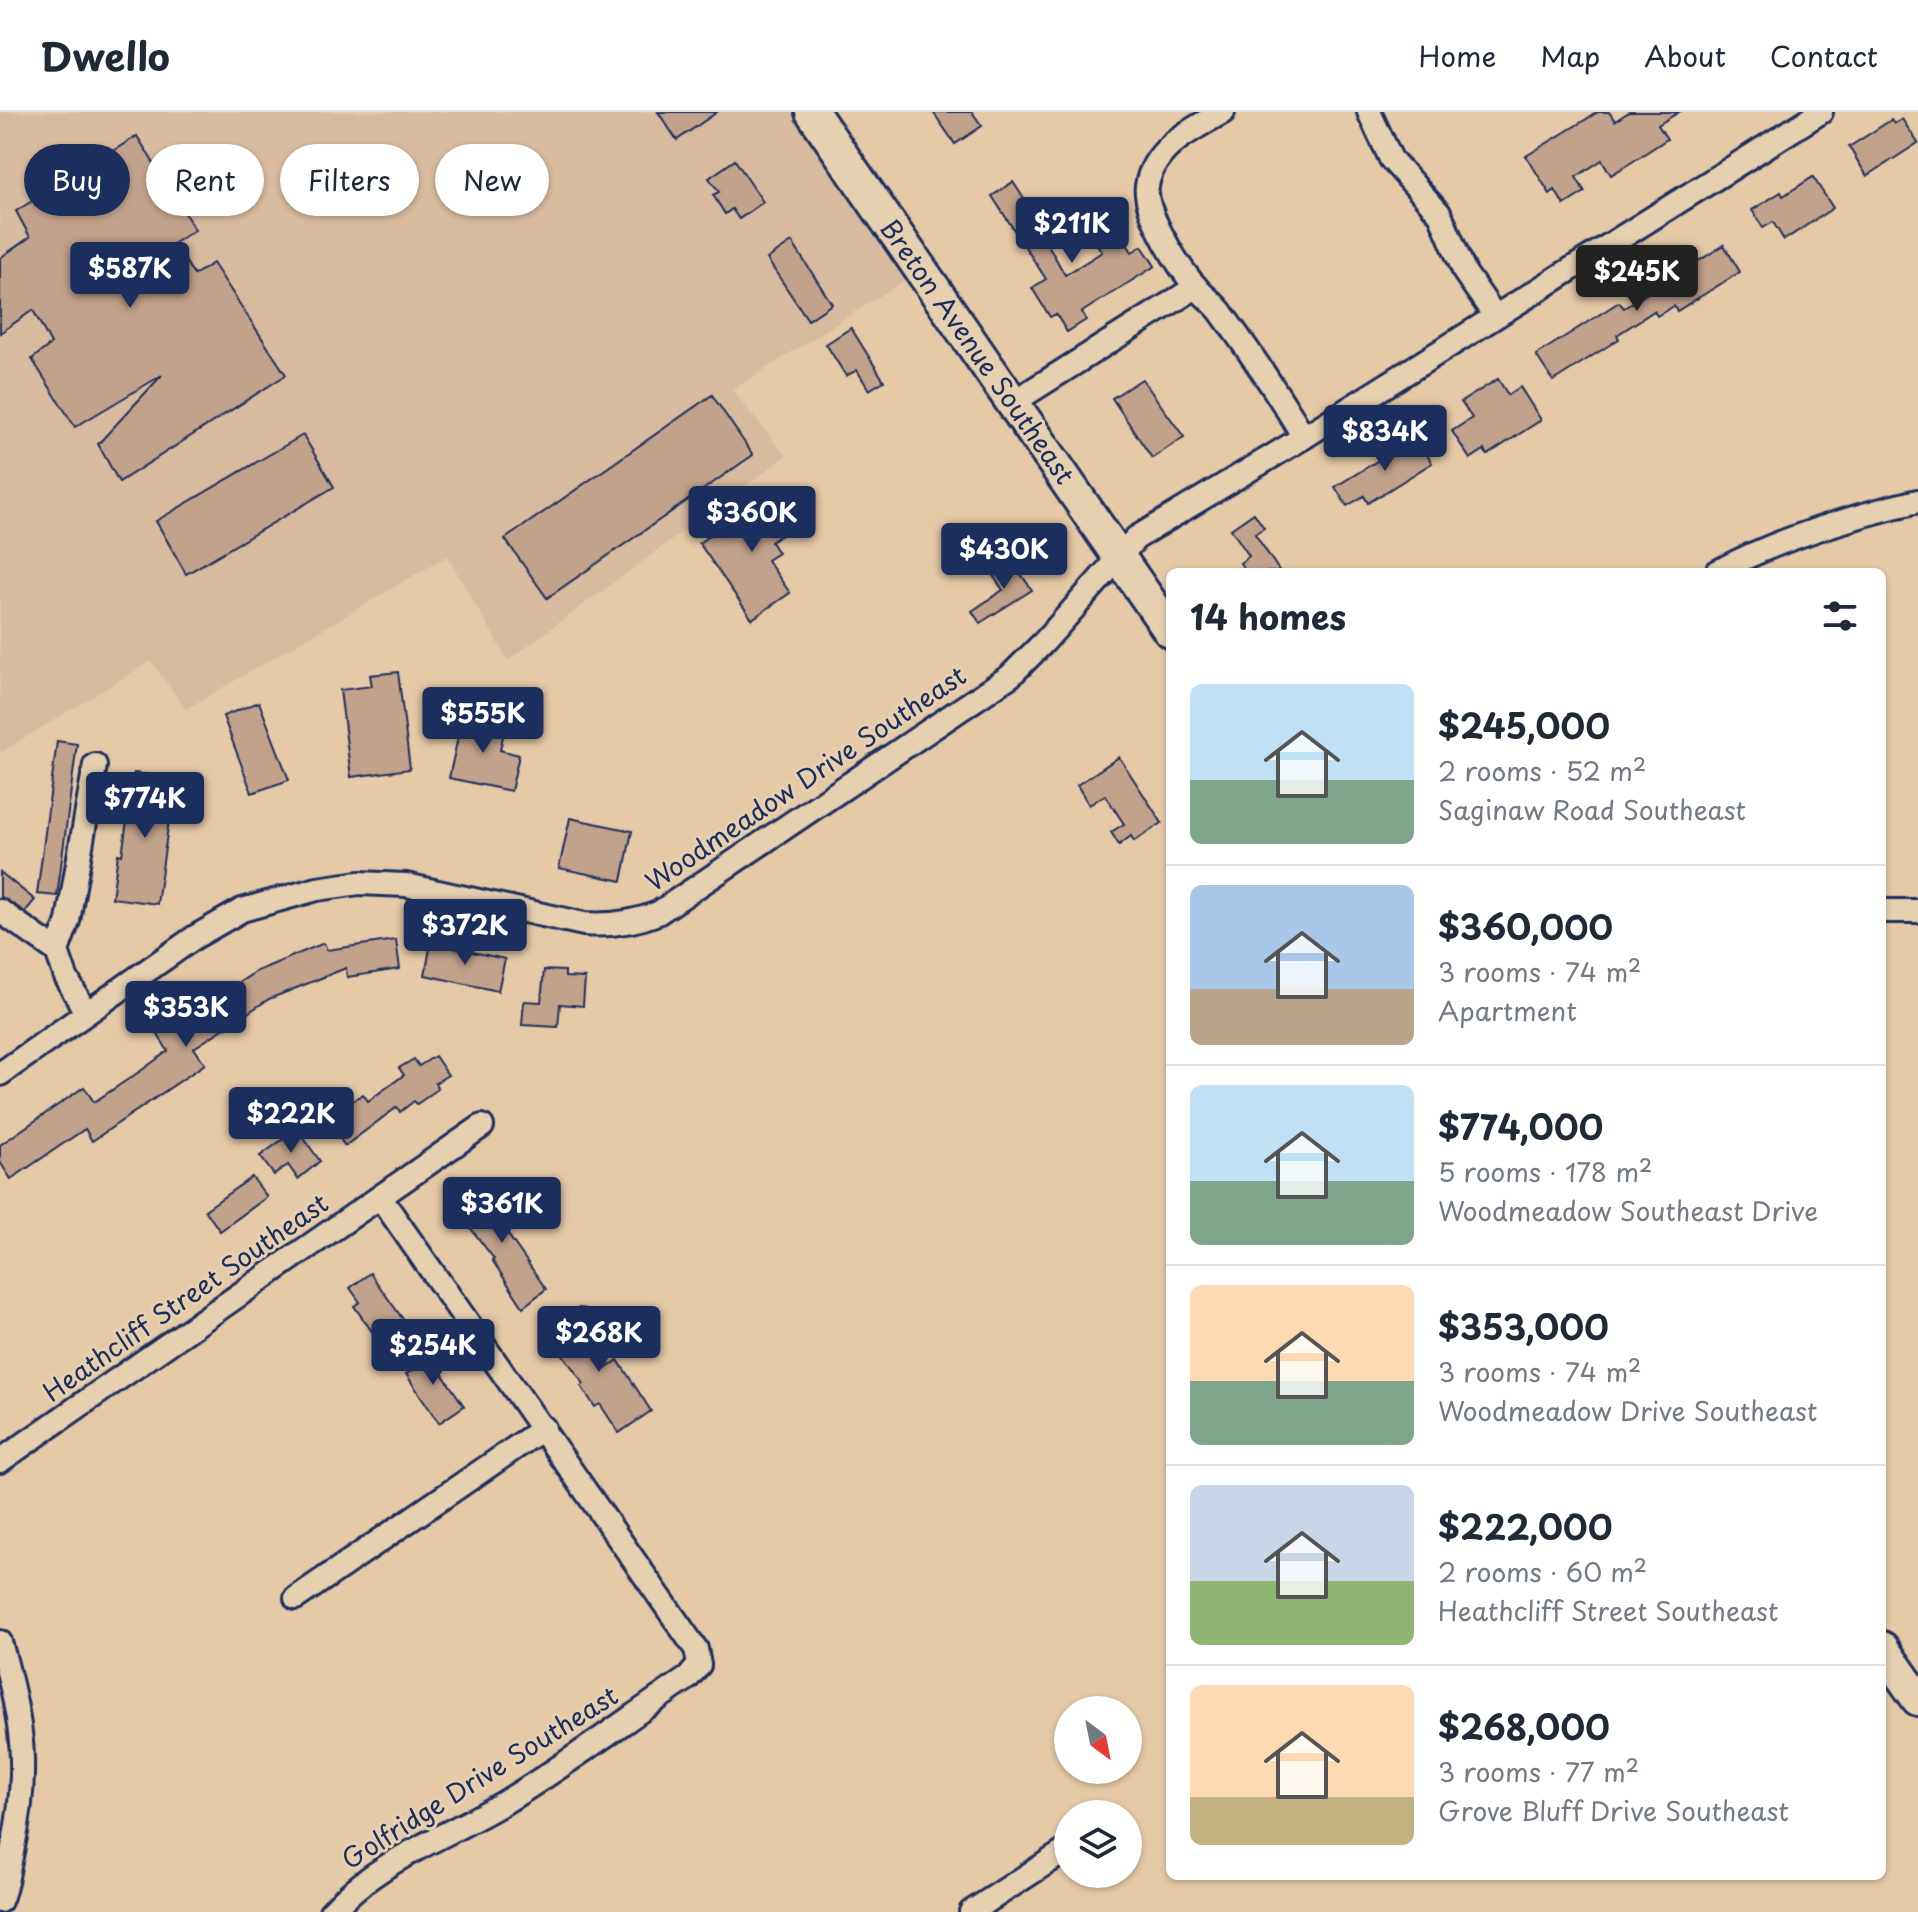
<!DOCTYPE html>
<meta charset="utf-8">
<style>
body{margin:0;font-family:"Playpen Sans",sans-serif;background:#f2f2f3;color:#1f2937;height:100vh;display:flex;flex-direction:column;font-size:30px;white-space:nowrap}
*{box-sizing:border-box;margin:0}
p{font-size:26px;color:#747a83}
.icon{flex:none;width:44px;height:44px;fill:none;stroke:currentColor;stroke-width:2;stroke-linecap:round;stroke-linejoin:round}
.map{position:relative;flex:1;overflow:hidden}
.details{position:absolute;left:1166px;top:456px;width:720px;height:1312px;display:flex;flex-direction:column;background:#fff;border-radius:12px;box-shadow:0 2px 6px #0004}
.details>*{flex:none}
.hud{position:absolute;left:24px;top:32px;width:760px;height:72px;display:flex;gap:16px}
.needle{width:52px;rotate:148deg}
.buttons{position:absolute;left:1054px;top:1584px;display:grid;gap:16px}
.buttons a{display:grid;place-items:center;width:88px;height:88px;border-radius:50%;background:#fff;box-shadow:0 2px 6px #0004;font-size:40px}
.price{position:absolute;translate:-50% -68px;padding:0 18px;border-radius:8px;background:#1b2f5e;color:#fff;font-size:26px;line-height:52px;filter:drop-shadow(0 2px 4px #0008)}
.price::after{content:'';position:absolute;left:50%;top:48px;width:24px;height:18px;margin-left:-12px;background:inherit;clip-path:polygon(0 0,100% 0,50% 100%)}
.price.on{background:#222;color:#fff}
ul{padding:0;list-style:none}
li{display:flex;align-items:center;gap:24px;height:200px;padding:0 24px}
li+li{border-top:2px solid #e0e1e3}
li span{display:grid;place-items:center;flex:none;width:224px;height:160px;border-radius:12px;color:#555}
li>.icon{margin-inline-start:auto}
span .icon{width:96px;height:96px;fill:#fffc;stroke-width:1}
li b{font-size:34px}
h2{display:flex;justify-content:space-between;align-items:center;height:96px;padding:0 24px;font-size:34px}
.tag{padding:0 28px;border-radius:36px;background:#fff;box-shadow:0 2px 6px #0004;font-size:28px;line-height:72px}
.tag.on{background:#1b2f5e;color:#fff}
header{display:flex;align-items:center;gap:48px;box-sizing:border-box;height:112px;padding:0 40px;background:#fff;border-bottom:2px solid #e0e1e3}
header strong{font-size:38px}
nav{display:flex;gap:44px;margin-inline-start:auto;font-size:28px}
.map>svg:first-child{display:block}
.built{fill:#d8ba9e}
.building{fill:#c3a28b;stroke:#1b2f5e;stroke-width:2}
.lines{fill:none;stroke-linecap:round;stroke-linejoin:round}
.minor-casing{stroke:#1b2f5e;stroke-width:28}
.secondary-casing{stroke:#1b2f5e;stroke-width:38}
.minor{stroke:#e7d0b0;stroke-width:22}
.secondary{stroke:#e7d0b0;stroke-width:32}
.labels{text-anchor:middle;stroke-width:6;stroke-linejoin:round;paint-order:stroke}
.street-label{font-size:26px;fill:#1b2f5e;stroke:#e7d0b0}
</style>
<header>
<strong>Dwello</strong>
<nav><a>Home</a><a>Map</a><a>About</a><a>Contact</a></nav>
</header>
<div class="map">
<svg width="1918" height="1800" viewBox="0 0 1918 1800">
<rect width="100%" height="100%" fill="#e6c9a7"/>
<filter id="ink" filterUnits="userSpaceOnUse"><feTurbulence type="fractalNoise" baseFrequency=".0125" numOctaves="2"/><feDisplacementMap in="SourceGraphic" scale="16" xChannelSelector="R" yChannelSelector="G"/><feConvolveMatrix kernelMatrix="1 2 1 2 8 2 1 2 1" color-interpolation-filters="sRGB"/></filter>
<g filter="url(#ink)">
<polygon class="built" points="0,0 791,0 908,166 732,278 786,344 508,548 447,444 186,597 151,549 0,641"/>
<g class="building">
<polygon points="658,0 717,0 677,28"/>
<polygon points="933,0 972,0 982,14 955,32"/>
<polygon points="1598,0 1609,0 1615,9 1629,0 1679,0 1658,13 1667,27 1632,50 1611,63 1602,48 1576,65 1585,80 1564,93 1555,78 1550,82 1526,44"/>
<polygon points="1902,7 1918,31 1867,64 1849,35 1891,8 1894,12"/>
<polygon points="137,24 195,118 174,131 194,163 213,151 286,263 119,370 98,332 162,263 75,315 32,247 51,232 33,198 0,221 0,146 30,125 16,99"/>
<polygon points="735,48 763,90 739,107 732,97 725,102 713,83 719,80 709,66"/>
<polygon points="1813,65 1833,96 1784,128 1773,110 1763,116 1752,98 1781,80 1783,84"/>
<polygon points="1013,70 1040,111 1037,113 1065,163 1102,140 1098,134 1120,121 1132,140 1142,134 1155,154 1082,200 1086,208 1067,220 1056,202 1050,205 1032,176 1046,167 992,84"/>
<polygon points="792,130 832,192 808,208 767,147"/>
<polygon points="1724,133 1740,160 1677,199 1674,194 1657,204 1654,199 1617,223 1619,227 1553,269 1536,243 1619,190 1624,196"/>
<polygon points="851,216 884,269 869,278 857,258 846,264 826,232"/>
<polygon points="1142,267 1184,325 1152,346 1112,286"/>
<polygon points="1498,267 1508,283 1520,275 1541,308 1487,343 1484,338 1470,347 1452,319 1472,306 1461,290"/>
<polygon points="712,283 753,343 547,486 505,427"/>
<polygon points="303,323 334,375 186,462 156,409"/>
<polygon points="1416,325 1432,351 1368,391 1364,384 1347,394 1335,375"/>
<polygon points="775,379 797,412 771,430 778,441 767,448 790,481 752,507 699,431"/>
<polygon points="1254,401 1264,416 1255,422 1280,460 1246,460 1240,451 1249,444 1231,417"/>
<polygon points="1009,445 1032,478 980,511 972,499 1003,478 994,465 1001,460 997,453"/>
<polygon points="398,560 410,657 351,665 340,578 372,574 370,563"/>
<polygon points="259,590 289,668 252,681 223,604"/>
<polygon points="463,602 506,611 500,638 519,643 511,679 449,666"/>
<polygon points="57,629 77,632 57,784 37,782"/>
<polygon points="1119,645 1162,711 1134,729 1131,724 1119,733 1111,720 1124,712 1105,683 1089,693 1077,673"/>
<polygon points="134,661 175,666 157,792 112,786 118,742 122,743"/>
<polygon points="570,706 632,719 622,769 559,756"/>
<polygon points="0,760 35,788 25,800 0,784"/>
<polygon points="396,828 400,857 347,865 346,856 269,887 194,936 205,952 92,1029 85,1017 11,1067 0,1050 0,1033 84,975 94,990 142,958 168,939 158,923 257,859 324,831 327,838"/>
<polygon points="431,831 505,847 498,879 425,863"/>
<polygon points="544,858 565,859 565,865 585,866 583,894 560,892 558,915 522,913 524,889 541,890"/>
<polygon points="435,944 448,963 435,971 438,977 417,992 414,989 400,1000 397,995 345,1034 326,1007 363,982 368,989 404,963 399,956 414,947 419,954"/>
<polygon points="297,1017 320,1049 298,1067 288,1053 274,1063 260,1044"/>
<polygon points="252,1065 267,1085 220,1119 205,1098"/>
<polygon points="482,1070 509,1109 502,1114 546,1177 523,1195 492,1148 494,1147 466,1110 477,1103 463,1083"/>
<polygon points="370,1161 407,1213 380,1231 354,1194 360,1190 350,1176"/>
<polygon points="579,1196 585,1197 592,1206 575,1218 604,1258 618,1248 651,1299 619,1321 600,1292 595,1295 581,1274 584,1272 546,1219"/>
<polygon points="426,1238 464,1294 439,1311 406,1262 411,1259 406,1251"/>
</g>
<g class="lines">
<defs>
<g id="minor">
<path d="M1223,0C1193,17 1153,35 1147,74C1143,99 1180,158 1198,177C1206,186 1216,192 1223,203C1252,243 1279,283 1304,325"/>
<polyline points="1369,0 1391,47 1440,102 1465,161 1495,204"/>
<polyline points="1012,291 1196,175"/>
<path d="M1717,460C1776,428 1853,404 1918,389"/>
<polyline points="0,799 57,839"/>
<polyline points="1882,799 1918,799"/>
<polyline points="86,901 66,865 57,839 68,809 95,653"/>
<path d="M0,962L195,825L242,798L317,777L359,771L406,773L584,812C611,814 633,811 658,801L1010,564L1045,529L1136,426L1304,325L1821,0"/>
<polyline points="0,1349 482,1014"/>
<polyline points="296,1486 544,1316"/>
<path d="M0,1530C23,1610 30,1658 12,1740C8,1756 7,1774 0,1789"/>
<path d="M331,1800C379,1747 445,1726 505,1690C568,1652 627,1607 688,1566L699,1553L696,1537L380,1085"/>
<polyline points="971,1800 1068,1737"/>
</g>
<g id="secondary">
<polyline points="812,0 1170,519"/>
<polyline points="1882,1536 1918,1587"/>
</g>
</defs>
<use href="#minor" class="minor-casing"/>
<use href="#secondary" class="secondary-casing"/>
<use href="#minor" class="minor"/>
<use href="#secondary" class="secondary"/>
</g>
</g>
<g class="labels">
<g class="street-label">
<text transform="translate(977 240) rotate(55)" y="9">Breton Avenue Southeast</text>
<text transform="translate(806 667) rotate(-34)" y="9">Woodmeadow Drive Southeast</text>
<text transform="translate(186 1186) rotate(-35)" y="9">Heathcliff Street Southeast</text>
<text transform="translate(480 1666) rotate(-32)" y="9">Golfridge Drive Southeast</text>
</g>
</g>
</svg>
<div class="buttons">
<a><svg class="needle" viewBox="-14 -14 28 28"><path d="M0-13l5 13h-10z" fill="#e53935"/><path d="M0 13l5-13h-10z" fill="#747a83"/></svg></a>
<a><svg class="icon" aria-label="layers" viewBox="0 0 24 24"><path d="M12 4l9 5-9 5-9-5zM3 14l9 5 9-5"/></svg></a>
</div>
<b class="price" style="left:1072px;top:153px">$211K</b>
<b class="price" style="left:130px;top:198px">$587K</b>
<b class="price on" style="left:1637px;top:201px">$245K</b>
<b class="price" style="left:1385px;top:361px">$834K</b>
<b class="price" style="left:752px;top:442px">$360K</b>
<b class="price" style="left:1004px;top:479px">$430K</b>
<b class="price" style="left:483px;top:643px">$555K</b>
<b class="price" style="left:145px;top:728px">$774K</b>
<b class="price" style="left:465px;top:855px">$372K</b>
<b class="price" style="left:186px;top:937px">$353K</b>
<b class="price" style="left:291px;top:1043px">$222K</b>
<b class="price" style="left:502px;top:1133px">$361K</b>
<b class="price" style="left:599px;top:1262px">$268K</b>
<b class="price" style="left:433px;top:1275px">$254K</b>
<div class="hud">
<a class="tag on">Buy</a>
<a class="tag">Rent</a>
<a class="tag">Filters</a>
<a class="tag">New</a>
</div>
<section class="details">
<h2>14 homes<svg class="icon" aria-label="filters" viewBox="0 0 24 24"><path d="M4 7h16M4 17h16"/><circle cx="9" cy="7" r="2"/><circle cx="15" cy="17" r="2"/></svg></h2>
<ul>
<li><span style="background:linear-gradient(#bfe0f5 60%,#7fa58c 0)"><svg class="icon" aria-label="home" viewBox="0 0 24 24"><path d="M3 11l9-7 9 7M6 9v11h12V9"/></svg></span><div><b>$245,000</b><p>2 rooms · 52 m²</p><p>Saginaw Road Southeast</p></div></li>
<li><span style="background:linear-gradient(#a9c7e8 65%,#b9a48a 0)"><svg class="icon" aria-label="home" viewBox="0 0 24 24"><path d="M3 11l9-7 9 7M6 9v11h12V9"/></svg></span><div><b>$360,000</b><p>3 rooms · 74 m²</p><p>Apartment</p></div></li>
<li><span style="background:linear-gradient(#bfe0f5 60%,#7fa58c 0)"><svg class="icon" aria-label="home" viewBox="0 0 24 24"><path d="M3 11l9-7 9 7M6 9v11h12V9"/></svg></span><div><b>$774,000</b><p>5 rooms · 178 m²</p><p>Woodmeadow Southeast Drive</p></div></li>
<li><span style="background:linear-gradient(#ffd9b3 60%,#7fa58c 0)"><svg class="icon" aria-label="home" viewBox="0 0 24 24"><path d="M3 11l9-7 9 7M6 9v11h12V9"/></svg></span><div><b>$353,000</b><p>3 rooms · 74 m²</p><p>Woodmeadow Drive Southeast</p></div></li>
<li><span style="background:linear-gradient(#c9d6e8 60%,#8fb573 0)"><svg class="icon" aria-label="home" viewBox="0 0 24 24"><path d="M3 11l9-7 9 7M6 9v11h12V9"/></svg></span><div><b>$222,000</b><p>2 rooms · 60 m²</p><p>Heathcliff Street Southeast</p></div></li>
<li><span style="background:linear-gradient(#ffd9b3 70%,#c2b280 0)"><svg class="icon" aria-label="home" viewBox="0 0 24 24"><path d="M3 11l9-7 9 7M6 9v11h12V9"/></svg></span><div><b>$268,000</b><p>3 rooms · 77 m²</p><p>Grove Bluff Drive Southeast</p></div></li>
</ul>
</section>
</div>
